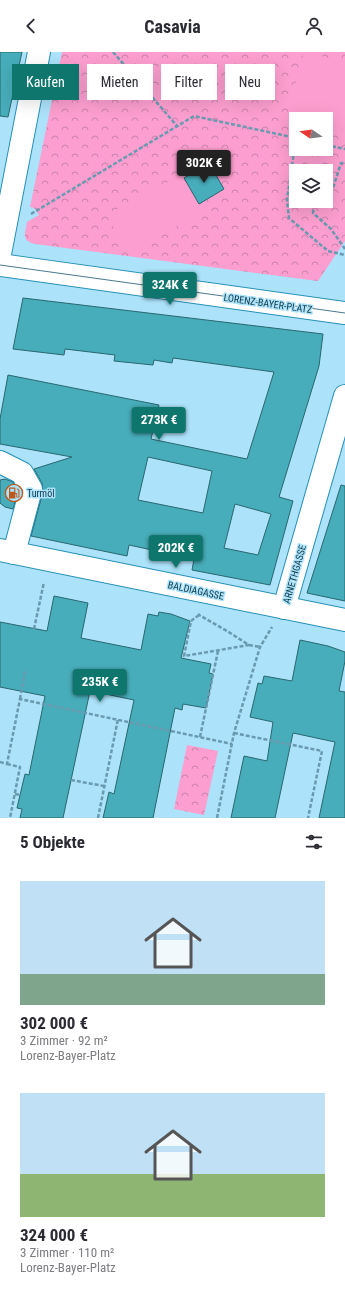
<!DOCTYPE html>
<html lang="de">
<meta charset="utf-8">
<style>
body{margin:0;font-family:"Roboto Condensed",sans-serif;background:#f7f7f7;color:#2b2b33;height:100vh;display:flex;flex-direction:column;font-size:15px;white-space:nowrap}
*{box-sizing:border-box;margin:0}
p{font-size:13px;color:#7c7c81}
.icon{flex:none;width:22px;height:22px;fill:none;stroke:currentColor;stroke-width:2;stroke-linecap:round;stroke-linejoin:round}
.map{position:relative;height:766px;overflow:hidden}
.sheet{display:flex;flex-direction:column;background:#fff;flex:1}
.sheet>*{flex:none}
.guide{position:absolute;left:12px;top:12px;width:321px;height:36px;display:flex;gap:8px}
.needle{width:26px;rotate:283deg}
.buttons{position:absolute;left:289px;top:60px;display:grid;gap:8px}
.buttons a{display:grid;place-items:center;width:44px;height:44px;border-radius:0px;background:#fff;box-shadow:0 4px 16px #0002;font-size:20px}
.price{position:absolute;translate:-50% -34px;padding:0 9px;border-radius:4px;background:#0f766e;color:#fff;font-size:13px;line-height:26px;filter:drop-shadow(0 1px 2px #0008)}
.price::after{content:'';position:absolute;left:50%;top:24px;width:12px;height:9px;margin-left:-6px;background:inherit;clip-path:polygon(0 0,100% 0,50% 100%)}
.price.current{background:#222;color:#fff}
ul{padding:0;list-style:none}
li{display:grid;align-content:center;gap:8px;height:212px;padding:0 20px}
li span{display:grid;place-items:center;height:124px;border-radius:0px;color:#555}
li>.icon{margin-inline-start:auto}
span .icon{width:72px;height:72px;fill:#fffc;stroke-width:1}
li b{font-size:17px}
h2{display:flex;justify-content:space-between;align-items:center;height:48px;padding:0 20px;font-size:17px}
.tag{padding:0 14px;border-radius:0px;background:#fff;box-shadow:0 4px 16px #0002;font-size:14px;line-height:36px}
.tag.current{background:#0f766e;color:#fff}
header{display:flex;justify-content:space-between;align-items:center;height:52px;padding:0 20px;background:#fff;font-size:18px;font-weight:700}
.map>svg:first-child{display:block}
.park{fill:url(#park-crowns);fill-rule:evenodd}
.pitch{fill:#fc9ecf}
.building{fill:#47adba;stroke:#28676f;fill-rule:evenodd}
.lines{fill:none;stroke-linecap:round;stroke-linejoin:round}
.minor-casing{stroke:#2690b6;stroke-width:24}
.path{stroke:#699aaf;stroke-width:2.5;stroke-dasharray:4 2;stroke-linecap:butt}
.minor{stroke:#fff;stroke-width:22}
.tram{stroke:#4b7a8d;stroke-width:1}
.labels{text-anchor:middle;stroke-width:3;stroke-linejoin:round;paint-order:stroke}
.street-label{font-size:10px;fill:#0f3a4a;stroke:#ace2fa}
.poi-label{font-size:10px;fill:#0f3a4a;stroke:#ace2fa;text-anchor:start}
</style>
<header><svg class="icon" aria-label="back" viewBox="0 0 24 24"><path d="M15 5l-7 7 7 7"/></svg>Casavia<svg class="icon" aria-label="person" viewBox="0 0 24 24"><circle cx="12" cy="8" r="4"/><path d="M4 21q1-7 8-7t8 7"/></svg></header>
<div class="map">
<svg width="345" height="766" viewBox="0 0 345 766">
<defs>
<pattern id="park-crowns" width="20" height="18" patternUnits="userSpaceOnUse"><rect width="20" height="18" fill="#fc9ecf"/><path d="M2 6a3 3 0 1 1 6 0M12 15a3 3 0 1 1 6 0" fill="none" stroke="#ca82aa"/></pattern>
</defs>
<rect width="100%" height="100%" fill="#ace2fa"/>
<g class="park">
<path d="M62,0H345V189L318,229L35,192C21,188 25,183 27,170L39,163L34,156L30,155ZM296,67H326V97H296ZM296,119H326V149H296Z"/>
<polygon points="187,693 218,699 204,763 174,757"/>
</g>
<g class="pitch">
<polygon points="304,0 345,10 345,78 326,73 326,67 302,67 287,63"/>
<polygon points="181,123 201,161 128,201 107,163"/>
</g>
<g class="building">
<polygon points="0,0 22,0 8,65 0,64"/>
<polygon points="209,111 224,137 199,152 184,126"/>
<path d="M23,246L323,282L319,314L279,445L293,449L270,533L192,518L194,507L129,493L127,504L31,484L43,440L42,431L34,417L72,405L0,392V367L8,323L159,353L151,387L247,407L274,320L173,306L172,311L154,308L153,313L114,309L115,303L65,297L64,303L13,297ZM148,405L212,419L203,461L138,448ZM235,452L271,462L258,503L224,496Z"/>
<polygon points="5,427 13,430 18,439 13,457 5,455 0,451 0,428"/>
<polygon points="341,433 345,434 345,549 307,541"/>
<polygon points="54,544 88,551 81,586 141,598 148,562 158,564 159,560 171,562 190,569 181,606 211,612 209,621 213,622 206,656 183,652 182,658 175,656 153,766 103,766 109,740 114,742 134,648 91,639 90,639 63,766 20,766 22,757 17,756 20,743 25,722 29,723 45,644 0,635 0,570 47,579"/>
<polygon points="300,588 328,594 345,600 345,609 339,639 345,640 345,766 319,766 335,690 293,681 275,766 231,766 244,704 267,709 273,670 250,665 258,631 262,632 264,624 292,629"/>
</g>
<g class="lines">
<defs>
<g id="minor">
<polyline points="0,202 39,0"/>
<polyline points="0,213 345,261"/>
<polyline points="0,410 22,421 31,437 14,501"/>
<polyline points="0,498 345,568"/>
<polyline points="284,556 345,344"/>
</g>
</defs>
<use href="#minor" class="minor-casing"/>
<g class="path">
<polyline points="113,0 178,75"/>
<polyline points="296,86 287,148 289,166 328,199 345,203"/>
<polyline points="326,93 345,97"/>
<polyline points="326,145 333,136 341,111 345,111"/>
<polyline points="320,149 314,153 313,161 331,177 345,197"/>
<polyline points="31,162 194,64 296,86"/>
<polyline points="199,563 191,569 184,604 249,593 227,579 199,563 200,562"/>
<polyline points="34,577 44,530"/>
<polyline points="249,593 260,595"/>
<polyline points="20,647 25,619"/>
<polyline points="234,681 322,699 308,766"/>
<polyline points="200,685 218,599"/>
<polyline points="0,710 7,712 20,647 232,692"/>
<polyline points="7,712 20,715 10,766"/>
<polyline points="71,728 104,734"/>
<polyline points="15,742 20,743"/>
<polyline points="98,766 118,667"/>
<polyline points="217,766 234,681 260,595 272,575"/>
</g>
<use href="#minor" class="minor"/>
<polyline class="tram" points="0,213 345,261"/>
</g>
<defs>
<symbol id="fuel-ring" viewBox="-11 -11 22 22"><circle r="9.5" fill="#ace2fa" stroke="#bb591d" stroke-width="1.5"/><path d="M-5.5-6h7V0h2V4h1.3V-2.5L3-4.5l.8-.8L6-3V5H2.5V1h-1V6h-7ZM-4.2-4.7v3.2H.2V-4.7Z" fill="#bb591d"/></symbol>
</defs>
<g fill-rule="evenodd">
<use href="#fuel-ring" x="4" y="431" width="20" height="20"/>
</g>
<g class="labels">
<g class="street-label">
<text transform="translate(268 251) rotate(8)" y="4">LORENZ-BAYER-PLATZ</text>
<text transform="translate(294 522) rotate(-74)" y="4">ARNETHGASSE</text>
<text transform="translate(196 538) rotate(12)" y="4">BALDIAGASSE</text>
</g>
<g class="poi-label">
<text x="27" y="445">Turmöl</text>
</g>
</g>
</svg>
<div class="buttons">
<a><svg class="needle" viewBox="-14 -14 28 28"><path d="M0-13l5 13h-10z" fill="#e53935"/><path d="M0 13l5-13h-10z" fill="#7c7c81"/></svg></a>
<a><svg class="icon" aria-label="layers" viewBox="0 0 24 24"><path d="M12 4l9 5-9 5-9-5zM3 14l9 5 9-5"/></svg></a>
</div>
<b class="price current" style="left:204px;top:132px">302K €</b>
<b class="price" style="left:170px;top:254px">324K €</b>
<b class="price" style="left:159px;top:389px">273K €</b>
<b class="price" style="left:176px;top:517px">202K €</b>
<b class="price" style="left:100px;top:651px">235K €</b>
<div class="guide">
<a class="tag current">Kaufen</a>
<a class="tag">Mieten</a>
<a class="tag">Filter</a>
<a class="tag">Neu</a>
</div>
</div>
<section class="sheet">
<h2>5 Objekte<svg class="icon" aria-label="filters" viewBox="0 0 24 24"><path d="M4 7h16M4 17h16"/><circle cx="9" cy="7" r="2"/><circle cx="15" cy="17" r="2"/></svg></h2>
<ul>
<li><span style="background:linear-gradient(#bfe0f5 75%,#7fa58c 0)"><svg class="icon" aria-label="home" viewBox="0 0 24 24"><path d="M3 11l9-7 9 7M6 9v11h12V9"/></svg></span><div><b>302 000 €</b><p>3 Zimmer · 92 m²</p><p>Lorenz-Bayer-Platz</p></div></li>
<li><span style="background:linear-gradient(#bfe0f5 65%,#8fb573 0)"><svg class="icon" aria-label="home" viewBox="0 0 24 24"><path d="M3 11l9-7 9 7M6 9v11h12V9"/></svg></span><div><b>324 000 €</b><p>3 Zimmer · 110 m²</p><p>Lorenz-Bayer-Platz</p></div></li>
</ul>
</section>
